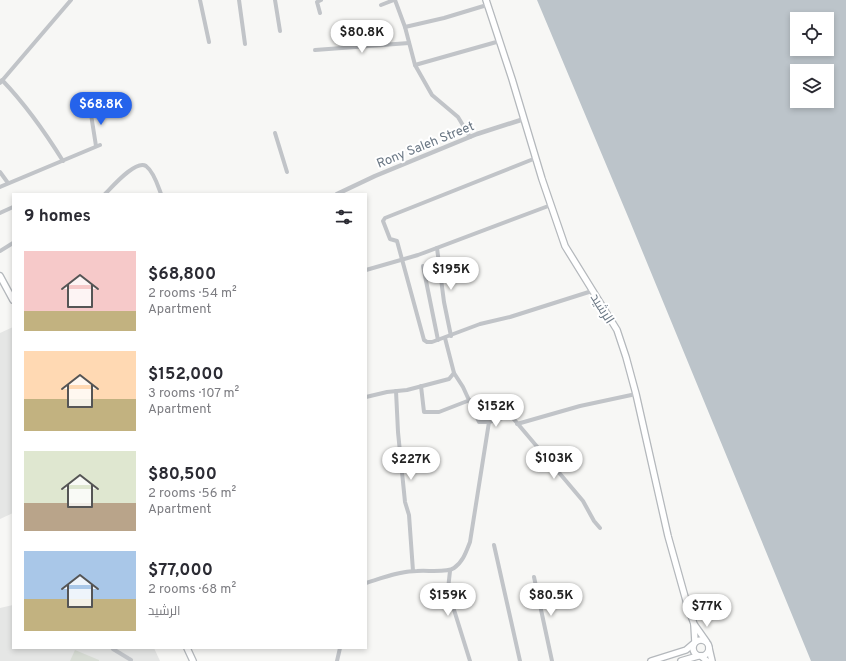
<!DOCTYPE html>
<meta charset="utf-8">
<style>
body{margin:0;font-family:Overpass,Cairo,sans-serif;background:#f2f2f3;color:#2b2b33;height:100vh;display:flex;flex-direction:column;font-size:15px;white-space:nowrap}
*{box-sizing:border-box;margin:0}
p{font-size:13px;color:#7c7c81}
.icon{flex:none;width:22px;height:22px;fill:none;stroke:currentColor;stroke-width:2;stroke-linecap:round;stroke-linejoin:round}
.map{position:relative;flex:1;overflow:hidden}
.panel{position:absolute;left:12px;top:193px;width:355px;height:456px;display:flex;flex-direction:column;background:#fff;border-radius:0px;box-shadow:0 2px 6px #0003}
.panel>*{flex:none}
.fabs{position:absolute;left:790px;top:12px;display:grid;gap:8px}
.fabs a{display:grid;place-items:center;width:44px;height:44px;border-radius:0px;background:#fff;box-shadow:0 2px 6px #0003;font-size:20px}
.price{position:absolute;translate:-50% -34px;padding:0 9px;border-radius:14px;background:#fff;color:#222;font-size:13px;line-height:26px;filter:drop-shadow(0 1px 2px #0008)}
.price::after{content:'';position:absolute;left:50%;top:24px;width:12px;height:9px;margin-left:-6px;background:inherit;clip-path:polygon(0 0,100% 0,50% 100%)}
.price.current{background:#2563eb;color:#fff}
ul{padding:0;list-style:none}
li{display:flex;align-items:center;gap:12px;height:100px;padding:0 12px}
li span{display:grid;place-items:center;flex:none;width:112px;height:80px;border-radius:0px;color:#555}
li>.icon{margin-inline-start:auto}
span .icon{width:48px;height:48px;fill:#fffc;stroke-width:1}
li b{font-size:17px}
h2{display:flex;justify-content:space-between;align-items:center;height:48px;padding:0 12px;font-size:17px}
.map>svg:first-child{display:block}
.built{fill:#e5e6e5}
.green{fill:#d7dcd4}
.water{fill:#bcc4ca;fill-rule:evenodd}
.lines{fill:none;stroke-linecap:round;stroke-linejoin:round}
.secondary-casing{stroke:#b4b8bc;stroke-width:8}
.minor{stroke:#c1c4c8;stroke-width:4}
.tertiary{stroke:#c1c4c8;stroke-width:4.5}
.secondary{stroke:#fff;stroke-width:5.5}
.labels{text-anchor:middle;stroke-width:4;stroke-linejoin:round;paint-order:stroke}
.street-label{font-size:13px;fill:#697683;stroke:#fff}
</style>
<div class="map">
<svg width="846" height="661" viewBox="0 0 846 661">
<rect width="100%" height="100%" fill="#f7f7f5"/>
<g class="built">
<polygon points="13,327 13,513 0,519 0,333"/>
<polygon points="13,605 13,648 154,648 160,661 0,661 0,608"/>
</g>
<polygon class="green" points="75,650 99,660 99,661 70,661"/>
<path class="water" d="M537,0H846V661H811L629,219ZM797,19H827V49H797ZM797,71H827V101H797Z"/>
<g class="lines">
<defs>
<g id="secondary">
<polyline points="486,0 512,79 542,179 565,246 617,330 626,357 636,394 668,536 687,604 694,624 706,641"/>
<polyline points="0,276 13,300"/>
<polyline points="694,625 695,642"/>
<circle cx="701" cy="648" r="8"/>
<polyline points="187,648 193,661"/>
<polyline points="709,648 712,661"/>
<polyline points="701,656 707,661"/>
<polyline points="651,661 686,650 693,644"/>
<polyline points="681,661 698,656"/>
</g>
</defs>
<use href="#secondary" class="secondary-casing"/>
<g class="minor">
<polyline points="200,0 209,42"/>
<polyline points="239,0 245,44"/>
<polyline points="275,0 280,31"/>
<polyline points="395,0 405,27 415,65 432,95 458,117 470,137"/>
<polyline points="381,5 394,0"/>
<polyline points="320,13 317,2 321,0"/>
<polyline points="405,27 444,18 487,5"/>
<polyline points="315,50 409,43"/>
<polyline points="415,65 500,41"/>
<path d="M2,80C26,105 45,132 63,161"/>
<polyline points="0,83 71,0"/>
<polyline points="90,108 96,146"/>
<polyline points="275,133 287,172"/>
<polyline points="536,158 385,218 383,221 390,239 397,241 424,340 427,342 432,342 480,324 510,317 592,291"/>
<polyline points="0,172 8,183"/>
<polyline points="0,187 100,145"/>
<path d="M105,194C112,187 136,159 146,166C154,172 158,186 161,194"/>
<polyline points="0,213 13,207"/>
<polyline points="437,248 444,302 451,336"/>
<polyline points="0,251 13,243"/>
<polyline points="423,266 438,340"/>
<polyline points="366,270 418,255 551,205"/>
<polyline points="445,338 454,373 463,387 479,422 489,422 509,416 512,417 583,501 594,521 600,528"/>
<polyline points="421,386 424,412 439,412 470,400"/>
<polyline points="396,391 398,432 405,502 409,515 413,571"/>
<polyline points="366,397 387,392 407,390 449,379 454,373"/>
<polyline points="517,424 580,406 636,394"/>
<polyline points="494,545 520,661"/>
<polyline points="450,571 448,589 450,597 470,661"/>
<polyline points="534,577 552,661"/>
<path d="M366,583C382,578 400,571 417,571C427,570 447,573 454,568C463,562 466,552 470,542L489,422"/>
<polyline points="113,649 131,660"/>
<polyline points="337,661 340,648"/>
</g>
<polyline class="tertiary" points="337,194 375,176 477,134 524,119"/>
<use href="#secondary" class="secondary"/>
</g>
<g class="labels">
<g class="street-label">
<text transform="translate(425 144) rotate(-22)" y="5">Rony Saleh Street</text>
<text transform="translate(603 308) rotate(58)" y="5">الرشيد</text>
</g>
</g>
</svg>
<div class="fabs">
<a><svg class="icon" aria-label="locate" viewBox="0 0 24 24"><circle cx="12" cy="12" r="6"/><path d="M12 2v4M12 18v4M2 12h4M18 12h4"/></svg></a>
<a><svg class="icon" aria-label="layers" viewBox="0 0 24 24"><path d="M12 4l9 5-9 5-9-5zM3 14l9 5 9-5"/></svg></a>
</div>
<b class="price" style="left:362px;top:54px">$80.8K</b>
<b class="price current" style="left:101px;top:126px">$68.8K</b>
<b class="price" style="left:451px;top:291px">$195K</b>
<b class="price" style="left:496px;top:428px">$152K</b>
<b class="price" style="left:554px;top:480px">$103K</b>
<b class="price" style="left:411px;top:481px">$227K</b>
<b class="price" style="left:448px;top:617px">$159K</b>
<b class="price" style="left:551px;top:617px">$80.5K</b>
<b class="price" style="left:707px;top:628px">$77K</b>
<section class="panel">
<h2>9 homes<svg class="icon" aria-label="filters" viewBox="0 0 24 24"><path d="M4 7h16M4 17h16"/><circle cx="9" cy="7" r="2"/><circle cx="15" cy="17" r="2"/></svg></h2>
<ul>
<li><span style="background:linear-gradient(#f6c9c9 75%,#c2b280 0)"><svg class="icon" aria-label="home" viewBox="0 0 24 24"><path d="M3 11l9-7 9 7M6 9v11h12V9"/></svg></span><div><b>$68,800</b><p>2 rooms · 54 m²</p><p>Apartment</p></div></li>
<li><span style="background:linear-gradient(#ffd9b3 60%,#c2b280 0)"><svg class="icon" aria-label="home" viewBox="0 0 24 24"><path d="M3 11l9-7 9 7M6 9v11h12V9"/></svg></span><div><b>$152,000</b><p>3 rooms · 107 m²</p><p>Apartment</p></div></li>
<li><span style="background:linear-gradient(#dfe7d0 65%,#b9a48a 0)"><svg class="icon" aria-label="home" viewBox="0 0 24 24"><path d="M3 11l9-7 9 7M6 9v11h12V9"/></svg></span><div><b>$80,500</b><p>2 rooms · 56 m²</p><p>Apartment</p></div></li>
<li><span style="background:linear-gradient(#a9c7e8 60%,#c2b280 0)"><svg class="icon" aria-label="home" viewBox="0 0 24 24"><path d="M3 11l9-7 9 7M6 9v11h12V9"/></svg></span><div><b>$77,000</b><p>2 rooms · 68 m²</p><p>الرشيد</p></div></li>
</ul>
</section>
</div>
